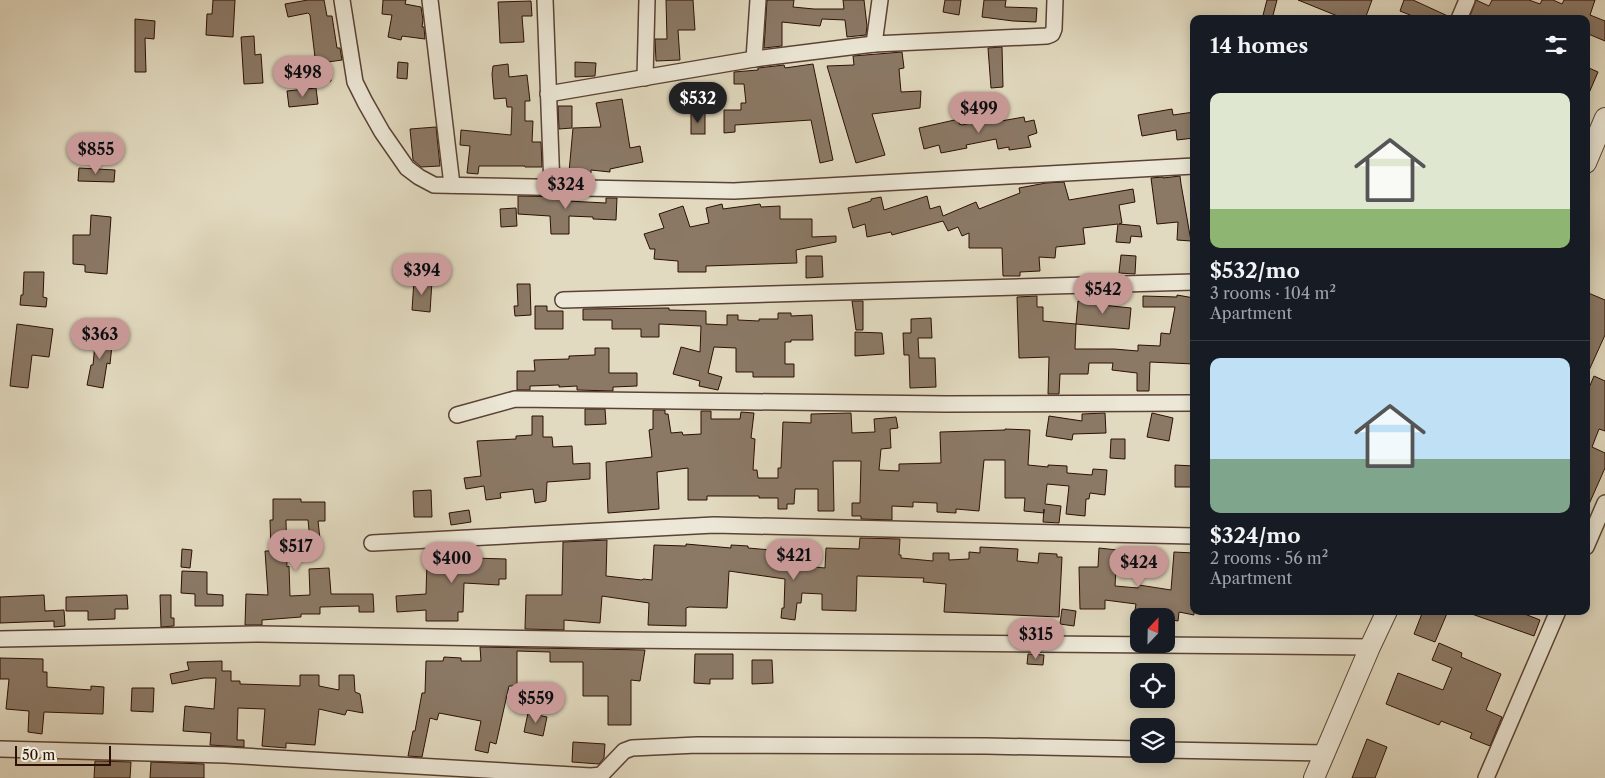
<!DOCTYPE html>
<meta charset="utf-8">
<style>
body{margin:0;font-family:"Libre Caslon Text",serif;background:#242831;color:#f1f3f6;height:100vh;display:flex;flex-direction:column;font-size:19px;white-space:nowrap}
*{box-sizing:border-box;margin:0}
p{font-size:16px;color:#9ea1a6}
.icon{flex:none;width:28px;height:28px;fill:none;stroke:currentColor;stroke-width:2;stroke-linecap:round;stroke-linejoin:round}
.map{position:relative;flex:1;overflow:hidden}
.side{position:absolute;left:1190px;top:15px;width:400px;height:600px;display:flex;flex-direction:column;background:#171b24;border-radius:10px;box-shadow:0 2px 12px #0003}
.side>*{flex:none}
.needle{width:32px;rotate:22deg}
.fabs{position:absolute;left:1130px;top:608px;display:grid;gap:10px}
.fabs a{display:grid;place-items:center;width:45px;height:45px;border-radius:10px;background:#171b24;box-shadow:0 2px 12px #0003;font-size:25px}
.scale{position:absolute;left:15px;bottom:12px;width:96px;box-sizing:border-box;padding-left:5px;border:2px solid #2c1005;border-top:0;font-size:14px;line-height:18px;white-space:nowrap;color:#2c1005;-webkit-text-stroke:4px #ece7d6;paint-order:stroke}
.price{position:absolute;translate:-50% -42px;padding:0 11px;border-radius:18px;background:#c59692;color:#111;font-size:16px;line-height:32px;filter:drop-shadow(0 1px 2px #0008)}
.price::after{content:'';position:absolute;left:50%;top:30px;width:15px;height:11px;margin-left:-8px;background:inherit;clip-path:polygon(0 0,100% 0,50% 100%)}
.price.active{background:#222;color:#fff}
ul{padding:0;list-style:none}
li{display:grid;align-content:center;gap:10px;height:265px;padding:0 20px}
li+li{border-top:1px solid #363941}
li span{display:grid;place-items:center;height:155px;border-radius:10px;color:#555}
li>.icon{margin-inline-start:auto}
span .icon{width:90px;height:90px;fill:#fffc;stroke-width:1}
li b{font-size:21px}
h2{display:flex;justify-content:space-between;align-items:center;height:60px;padding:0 20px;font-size:21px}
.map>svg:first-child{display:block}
.building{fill:#8b7966;stroke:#2c1005}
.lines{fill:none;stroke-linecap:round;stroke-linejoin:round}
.minor-casing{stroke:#5a4234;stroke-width:18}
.tertiary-casing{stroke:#5a4234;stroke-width:22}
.minor{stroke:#ece7d6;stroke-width:15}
.tertiary{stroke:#ece7d6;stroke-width:20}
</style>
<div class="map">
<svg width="1605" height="778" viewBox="0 0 1605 778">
<rect width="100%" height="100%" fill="#e2dac0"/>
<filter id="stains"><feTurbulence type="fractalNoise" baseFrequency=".004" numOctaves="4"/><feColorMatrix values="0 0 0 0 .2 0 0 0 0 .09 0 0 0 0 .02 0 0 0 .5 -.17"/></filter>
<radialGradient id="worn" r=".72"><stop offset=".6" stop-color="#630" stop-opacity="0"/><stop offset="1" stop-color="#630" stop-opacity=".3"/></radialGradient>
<g class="building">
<polygon points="213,0 235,0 233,37 206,35 207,14 212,14"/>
<polygon points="308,0 324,0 327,16 332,16 337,48 340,48 342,60 328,62 331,81 318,83 310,15 308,13 288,17 285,4"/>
<polygon points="383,0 406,0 405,4 421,7 423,20 422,27 424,27 425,39 402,36 401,40 388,37 392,15 382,14"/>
<polygon points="666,0 693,0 695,30 678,30 680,60 656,61 655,39 667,39"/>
<polygon points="767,0 794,0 793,7 814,9 844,9 843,0 864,0 867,26 866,35 847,37 845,20 822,19 820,26 782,22 782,46 764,48"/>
<polygon points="945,0 961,0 959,15 943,12"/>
<polygon points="984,0 1006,0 1005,7 1037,8 1036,22 1013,21 982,17"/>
<polygon points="1267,0 1277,0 1272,19 1262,19"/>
<polygon points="1298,0 1372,0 1365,19 1346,19 1347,17 1340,17"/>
<polygon points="1404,0 1413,0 1450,17 1450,19 1420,19 1400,11"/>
<polygon points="1476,0 1489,6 1492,0 1529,0 1540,4 1542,0 1553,0 1562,4 1564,0 1595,0 1590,15 1605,21 1605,41 1586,33 1586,19 1477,19 1470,16"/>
<polygon points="531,1 532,16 522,16 524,42 500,43 498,2"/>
<polygon points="135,19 155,21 154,39 145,38 146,72 135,72"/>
<polygon points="254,36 255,55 261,54 263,83 244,84 241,37"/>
<polygon points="1002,47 1003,87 991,88 988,48"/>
<polygon points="902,52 904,68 899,69 901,92 921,91 920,108 872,114 885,155 856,163 827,66 854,65 853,56"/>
<polygon points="398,62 408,63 407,79 397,78"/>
<polygon points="575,62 596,63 595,76 575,77"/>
<polygon points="508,64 509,77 527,75 530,101 525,101 525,121 533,121 532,142 541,142 542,167 525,167 525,166 479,166 478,174 467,173 470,146 460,145 461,130 511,135 512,107 507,107 506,98 494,99 492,74 493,66"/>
<polygon points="813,64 833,160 820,163 811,120 735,125 735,132 724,133 724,110 741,110 741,103 746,103 744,84 734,84 734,72 758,70 758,68 784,65 785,68"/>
<polygon points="1589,68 1598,72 1586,100 1586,75"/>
<polygon points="316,88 318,104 289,107 287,91"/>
<polygon points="622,99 630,148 640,146 643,162 610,169 610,172 591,170 591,173 569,172 573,128 601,127 596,103"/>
<polygon points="558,106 572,106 572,128 559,129"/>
<polygon points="1172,109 1173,115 1194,112 1194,138 1177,140 1176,130 1142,136 1138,115"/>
<rect x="691" y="113" width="14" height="21"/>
<polygon points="1001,115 1001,121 1024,117 1025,122 1034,120 1037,133 1028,136 1031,147 1009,150 1009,147 998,149 996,139 966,145 967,148 941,153 939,145 924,149 919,128 959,119 959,124 962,125 980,121 980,119"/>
<polygon points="436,127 440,166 421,167 413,160 410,129"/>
<polygon points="79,168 115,170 114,182 78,181"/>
<polygon points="1180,176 1181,184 1191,241 1177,240 1178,222 1157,224 1151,178 1163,177 1163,178"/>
<polygon points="1064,182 1069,200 1133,189 1135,202 1119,205 1122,223 1119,224 1140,226 1142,237 1131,236 1130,243 1116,242 1118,224 1083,228 1085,244 1056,247 1055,258 1039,257 1040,271 1020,272 1020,276 1003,276 1002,248 969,248 969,233 962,236 958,227 948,231 943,221 892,235 891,232 867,237 865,224 853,228 848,208 871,201 871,199 881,197 884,210 927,196 930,209 940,206 943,216 976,202 979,209 1020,193 1019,188 1046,183"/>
<polygon points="518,196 567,197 567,201 606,203 606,198 617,198 616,220 593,219 593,217 569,216 569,234 551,234 550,216 518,214"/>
<polygon points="722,204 723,209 760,204 761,207 780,206 780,219 812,219 812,237 836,236 836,242 796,250 797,263 706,266 706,272 678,272 678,261 654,259 655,249 650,249 644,234 664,228 659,214 683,206 690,227 709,223 706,208"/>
<polygon points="516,208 517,226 501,227 500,209"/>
<polygon points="91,215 111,217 107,274 85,272 85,265 73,264 73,235 90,235"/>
<polygon points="1121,255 1136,256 1135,274 1119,273"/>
<polygon points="806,256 822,256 823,277 806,278"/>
<polygon points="24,272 44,272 43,297 47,298 46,307 20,305 21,295 23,295"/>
<polygon points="414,280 432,281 430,312 412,310"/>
<polygon points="517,284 530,284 531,315 515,316 514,306 518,306"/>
<polygon points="1586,292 1605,300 1605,335 1586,377"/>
<polygon points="1177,295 1194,298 1194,364 1150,362 1149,391 1137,391 1137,373 1112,370 1113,363 1089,363 1088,374 1060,374 1059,394 1048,394 1049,357 1019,358 1017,297 1037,296 1037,307 1043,307 1043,321 1076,324 1075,349 1114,349 1138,351 1138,345 1160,346 1161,333 1170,334 1175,307 1143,307 1143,296 1177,297"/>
<polygon points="852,301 863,301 863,330 856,330"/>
<polygon points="1078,301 1102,302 1102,305 1131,308 1129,329 1076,324"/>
<polygon points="535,306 547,306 547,311 563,311 563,329 535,329"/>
<polygon points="669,308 669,310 706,311 706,324 727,325 727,315 738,315 738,320 759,321 759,319 778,319 778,313 791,313 791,316 812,315 813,340 791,340 791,342 785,342 785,364 794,364 794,377 753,377 753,372 736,372 736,348 714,347 708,373 722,377 718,390 699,386 700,381 673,374 681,347 700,352 701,326 659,324 659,337 641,337 641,329 612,329 612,320 583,320 583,309"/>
<polygon points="931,318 932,338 918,338 919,358 935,358 936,387 910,388 909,355 904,355 903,333 911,333 911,319"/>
<polygon points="17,324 53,329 49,357 32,355 28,388 10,386"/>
<polygon points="855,332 882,333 884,354 855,356"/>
<polygon points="96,334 113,336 110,364 107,363 103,388 87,385 91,365 93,365"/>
<polygon points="595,348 609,348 609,373 637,373 637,386 613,387 613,391 577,390 577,386 559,387 559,385 530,386 530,390 517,390 517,371 535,371 534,360 569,359 569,356 595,355"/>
<polygon points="1594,376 1605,381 1605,431 1599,429 1592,447 1605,453 1605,468 1586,511 1586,395"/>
<polygon points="585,409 605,409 606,424 585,425"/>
<polygon points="653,410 665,410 665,414 668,414 671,433 682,432 683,435 701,434 701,411 711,411 711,419 740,419 741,412 754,413 751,438 755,439 753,470 757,470 758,478 778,478 778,468 781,468 783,422 811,423 811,414 851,413 852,433 875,432 874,419 896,417 898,428 890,429 891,448 881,449 879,470 899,471 899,464 941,463 940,432 1005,430 1005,429 1030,430 1028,465 1048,467 1048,465 1067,466 1067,473 1092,475 1093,469 1107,470 1105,495 1090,493 1089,499 1086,499 1085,516 1066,514 1069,486 1047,484 1045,504 1061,506 1059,523 1043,522 1044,509 1044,513 1024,511 1025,498 1005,498 1005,460 984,460 979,511 956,509 956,513 937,512 937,503 913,502 913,507 892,506 892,520 861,519 861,516 852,516 852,503 860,503 861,461 833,461 834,511 818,511 818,489 795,489 794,504 787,504 787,509 778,509 778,498 759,498 759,496 707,496 707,500 688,500 688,468 657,472 659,509 608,513 606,462 652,457 649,430 653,429"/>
<polygon points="1105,413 1106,433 1073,434 1072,440 1046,436 1049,416 1082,421 1082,414"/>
<polygon points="1152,413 1173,418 1169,441 1147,437"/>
<polygon points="532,416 543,416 543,437 552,437 553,447 572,446 573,464 590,463 590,479 547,482 546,501 535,503 533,489 500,493 501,498 486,500 484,486 466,489 464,478 481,476 477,441 516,439 516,436 532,435"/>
<polygon points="1111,439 1125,439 1125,459 1110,458"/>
<polygon points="1175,465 1194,466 1194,487 1175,487"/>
<polygon points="431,490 432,517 414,517 413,491"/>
<polygon points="273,499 301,499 301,502 325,502 325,521 318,521 320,539 310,540 308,520 286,520 287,567 289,566 290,596 310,595 309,569 329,568 331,594 373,594 374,612 359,612 359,606 320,607 320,614 301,614 301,617 262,620 262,625 245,625 246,594 268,595 265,551 271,551 270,520 273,520"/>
<polygon points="469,510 471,522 451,525 449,513"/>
<polygon points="860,538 900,539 899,555 901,555 901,558 933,561 933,553 949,553 949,560 969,559 969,552 980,553 980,547 1018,549 1017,561 1038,563 1039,553 1057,554 1057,557 1062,557 1059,617 944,612 946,584 923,582 924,578 857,576 856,611 822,610 822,594 802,593 801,603 797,603 795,620 781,618 782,608 784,608 785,579 729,571 727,608 689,607 686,608 686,626 648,625 649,603 602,596 600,623 564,620 564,630 525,629 526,595 562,595 563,542 607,540 606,576 642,580 643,579 652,580 654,545 686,546 686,544 731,548 731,545 748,546 748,548 806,553 805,566 825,568 826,548 859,549"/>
<polygon points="473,547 473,558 506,559 506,579 499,579 499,585 464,583 463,612 458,612 458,621 426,621 426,610 397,612 396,596 426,594 427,560 443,560 443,549"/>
<polygon points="1099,548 1117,550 1115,586 1138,588 1139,585 1171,590 1174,552 1194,553 1194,615 1179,612 1178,621 1166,619 1166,616 1134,616 1136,604 1105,600 1105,609 1080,609 1079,567 1098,567"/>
<polygon points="182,549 192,550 190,568 181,567"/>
<polygon points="182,571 207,572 207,594 223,595 223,606 195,606 195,594 181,593"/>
<polygon points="44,595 45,611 64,610 65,626 54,627 54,621 0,623 0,597"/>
<polygon points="127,595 128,609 115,609 115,619 88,620 88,611 66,611 66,597"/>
<polygon points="160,595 171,595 171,618 174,618 174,626 161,627"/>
<polygon points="1062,609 1076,611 1074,626 1060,624"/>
<polygon points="1423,611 1448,611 1435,642 1414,634"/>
<polygon points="1469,611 1517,611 1540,620 1534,636 1469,613"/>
<polygon points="1439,643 1462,653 1461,657 1501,674 1486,710 1502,717 1490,746 1470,738 1472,733 1441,721 1439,725 1386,704 1398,673 1443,690 1452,668 1432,660"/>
<polygon points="480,647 645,650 640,681 631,680 631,725 608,725 608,696 583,696 583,662 550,662 550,652 517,651 517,686 509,686 496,744 490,742 488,753 475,750 481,721 439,713 437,720 430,718 422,757 408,756 413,731 415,731 422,693 425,693 426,661 443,661 444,657 461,658 461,661 481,661"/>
<polygon points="695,654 733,654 733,679 710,679 710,684 694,683"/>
<polygon points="1028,654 1044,655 1043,665 1027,664"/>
<polygon points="0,658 43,659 43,672 47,672 47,687 91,690 91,686 104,687 103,714 44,712 42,734 28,732 29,711 6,709 9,679 0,679"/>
<polygon points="752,660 772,660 773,683 752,684"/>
<polygon points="222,661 222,671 231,671 231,681 240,681 240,684 300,686 300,675 319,675 319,686 339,690 339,675 354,675 355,692 360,694 363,713 347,710 345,715 319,709 315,745 286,743 286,748 262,746 265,709 238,708 237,740 244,740 244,747 210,745 211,733 183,731 185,706 214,709 216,678 204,678 172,684 170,674 189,670 187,662"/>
<polygon points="132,688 154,688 153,712 131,711"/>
<polygon points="528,713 547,717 543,736 524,732"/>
<polygon points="1367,739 1387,747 1375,778 1352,778"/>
<polygon points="573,742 605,744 604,758 599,764 572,762"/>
<polygon points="95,761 131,762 130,778 94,778"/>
<polygon points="151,762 204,764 204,778 150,778"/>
</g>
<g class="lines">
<defs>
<g id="minor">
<polyline points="342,0 355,82 365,102 382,132 407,168 419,177 434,185 734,191 1194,166"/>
<polyline points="430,0 452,185"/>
<polyline points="545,0 552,187"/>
<polyline points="1459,19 1467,0"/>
<polyline points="874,44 880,0"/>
<polyline points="754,59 758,0"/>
<polyline points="645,78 647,0"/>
<polyline points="548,94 754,59 874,44 1047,36 1052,34 1054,29 1055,0"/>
<polyline points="563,300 1194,282"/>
<polyline points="457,415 515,399 946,404 1194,403"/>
<polyline points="372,543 714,525 1194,536"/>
<polyline points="1586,547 1605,503"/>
<polyline points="0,639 260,634 618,640 1370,647"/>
<polyline points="0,749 225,755 591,776 601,775 624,751 632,748 697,745 986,746 1139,749"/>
<polyline points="1166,750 1326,753"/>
<polyline points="1486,778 1558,611"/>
</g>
<g id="tertiary">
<polyline points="1586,163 1605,118"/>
<polyline points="1314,778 1370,647 1387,611"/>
</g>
</defs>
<use href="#minor" class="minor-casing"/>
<use href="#tertiary" class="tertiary-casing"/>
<use href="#minor" class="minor"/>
<use href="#tertiary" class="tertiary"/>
</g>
<rect width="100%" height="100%" filter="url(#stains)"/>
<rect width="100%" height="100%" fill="url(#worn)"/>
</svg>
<div class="fabs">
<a><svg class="needle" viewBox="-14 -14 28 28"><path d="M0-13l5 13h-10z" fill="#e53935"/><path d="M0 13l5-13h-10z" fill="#9ea1a6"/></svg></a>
<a><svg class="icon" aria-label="locate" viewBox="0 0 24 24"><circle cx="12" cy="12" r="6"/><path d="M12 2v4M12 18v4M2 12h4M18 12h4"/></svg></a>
<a><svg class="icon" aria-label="layers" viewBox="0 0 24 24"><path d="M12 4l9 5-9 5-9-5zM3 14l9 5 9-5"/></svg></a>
</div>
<div class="scale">50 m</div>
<b class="price" style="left:303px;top:98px">$498</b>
<b class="price active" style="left:698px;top:124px">$532</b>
<b class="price" style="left:979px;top:134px">$499</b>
<b class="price" style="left:96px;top:175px">$855</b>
<b class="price" style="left:566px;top:210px">$324</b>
<b class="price" style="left:422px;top:296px">$394</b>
<b class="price" style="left:1103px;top:315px">$542</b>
<b class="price" style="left:100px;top:360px">$363</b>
<b class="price" style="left:296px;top:572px">$517</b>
<b class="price" style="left:794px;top:581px">$421</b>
<b class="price" style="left:452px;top:584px">$400</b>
<b class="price" style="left:1139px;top:588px">$424</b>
<b class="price" style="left:1036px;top:660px">$315</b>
<b class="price" style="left:536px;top:724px">$559</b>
<section class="side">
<h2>14 homes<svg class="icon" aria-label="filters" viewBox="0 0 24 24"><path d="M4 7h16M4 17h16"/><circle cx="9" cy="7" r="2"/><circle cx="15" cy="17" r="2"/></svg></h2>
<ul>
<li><span style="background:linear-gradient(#dfe7d0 75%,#8fb573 0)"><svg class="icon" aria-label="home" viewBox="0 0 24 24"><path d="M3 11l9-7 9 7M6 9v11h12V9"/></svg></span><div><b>$532/mo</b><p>3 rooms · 104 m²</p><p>Apartment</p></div></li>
<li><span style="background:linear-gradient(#bfe0f5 65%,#7fa58c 0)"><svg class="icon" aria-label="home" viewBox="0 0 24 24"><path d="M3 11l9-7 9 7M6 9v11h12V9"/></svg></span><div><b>$324/mo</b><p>2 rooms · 56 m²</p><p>Apartment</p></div></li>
</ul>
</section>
</div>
